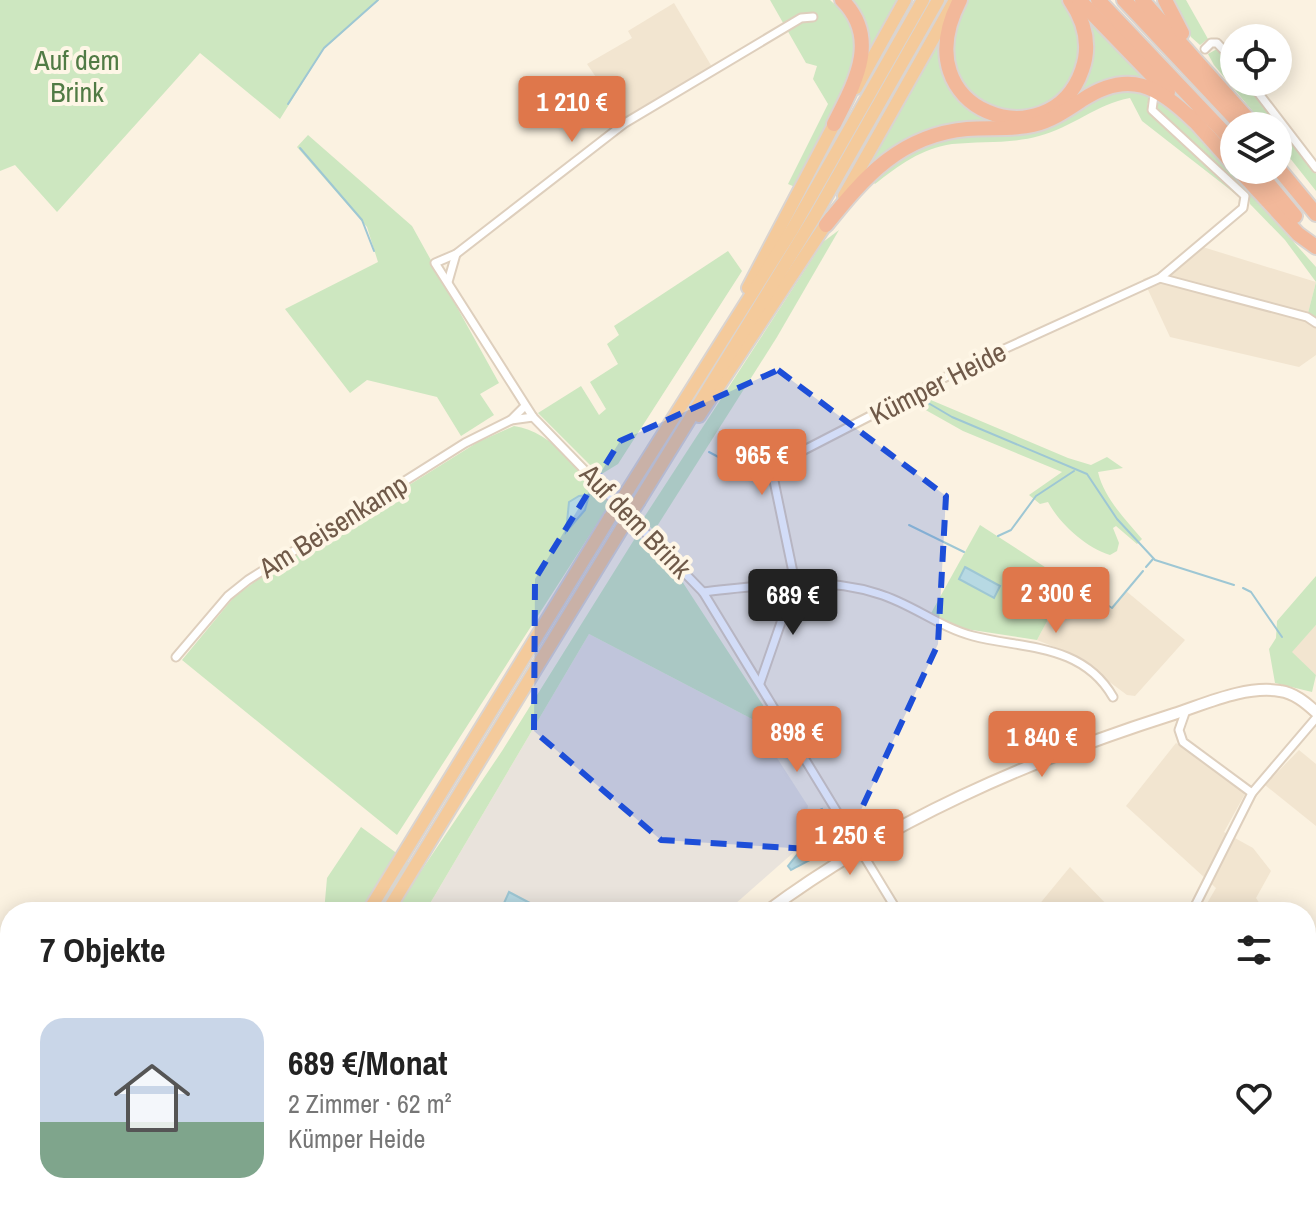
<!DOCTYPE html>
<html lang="de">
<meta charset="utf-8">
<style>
body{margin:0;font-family:"Archivo Narrow",sans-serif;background:#f2f2f2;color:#222;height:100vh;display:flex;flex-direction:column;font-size:30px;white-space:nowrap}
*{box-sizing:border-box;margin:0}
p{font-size:26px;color:#767676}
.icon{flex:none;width:44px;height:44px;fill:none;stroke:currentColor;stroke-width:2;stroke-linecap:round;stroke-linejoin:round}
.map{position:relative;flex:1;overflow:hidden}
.panel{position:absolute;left:0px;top:902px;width:1316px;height:312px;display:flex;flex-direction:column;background:#fff;border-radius:32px 32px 0 0;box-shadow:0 4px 20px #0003}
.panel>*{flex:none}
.controls{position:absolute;left:1220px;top:24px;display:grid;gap:16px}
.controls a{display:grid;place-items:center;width:72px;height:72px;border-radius:50%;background:#fff;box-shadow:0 4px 20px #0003;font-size:40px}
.price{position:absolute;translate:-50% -68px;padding:0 18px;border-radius:8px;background:#df774b;color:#fff;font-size:26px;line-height:52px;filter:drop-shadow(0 2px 4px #0008)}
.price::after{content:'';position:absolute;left:50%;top:48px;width:24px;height:18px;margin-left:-12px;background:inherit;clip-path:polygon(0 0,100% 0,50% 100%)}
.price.selected{background:#222;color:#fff}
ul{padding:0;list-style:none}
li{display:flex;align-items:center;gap:24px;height:200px;padding:0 40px}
li span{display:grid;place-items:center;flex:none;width:224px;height:160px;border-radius:24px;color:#555}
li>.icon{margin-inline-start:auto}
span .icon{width:96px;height:96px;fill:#fffc;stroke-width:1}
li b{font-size:34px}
h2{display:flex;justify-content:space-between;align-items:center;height:96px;padding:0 40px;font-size:34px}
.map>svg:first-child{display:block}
.residential{fill:#f2e5d0}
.industrial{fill:#e9e3dc}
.green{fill:#cde7c0}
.water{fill:#b7d9e3;stroke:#9ec7d4;stroke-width:2}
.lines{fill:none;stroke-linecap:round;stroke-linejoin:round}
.stream{stroke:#9ec7d4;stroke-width:2}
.minor-casing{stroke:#decfbd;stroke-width:11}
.tertiary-casing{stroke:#decfbd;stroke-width:13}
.secondary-casing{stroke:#e0ceb9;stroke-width:14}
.trunk-casing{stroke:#dad4d0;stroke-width:16}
.motorway-casing{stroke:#dad4d0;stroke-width:18}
.minor{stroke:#fff;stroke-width:7}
.tertiary{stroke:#fff;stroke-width:9}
.secondary{stroke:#fff;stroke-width:10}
.trunk{stroke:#f4ca9b;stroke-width:12}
.motorway{stroke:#f2b89a;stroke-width:14}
.trunk-bridge-casing{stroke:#dad4d0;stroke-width:16;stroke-linecap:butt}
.trunk-bridge{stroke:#f4ca9b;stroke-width:12}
.marked{fill:#1d4ed8;fill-opacity:0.2;stroke:#1d4ed8;stroke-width:6;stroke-dasharray:16 10;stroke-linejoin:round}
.labels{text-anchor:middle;stroke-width:8;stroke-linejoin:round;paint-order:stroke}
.park-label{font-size:28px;fill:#517b45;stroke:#fef6e6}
.street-label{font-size:28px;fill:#705a49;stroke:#fef6e6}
</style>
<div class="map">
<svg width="1316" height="1214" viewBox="0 0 1316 1214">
<rect width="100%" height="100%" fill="#fbf2e1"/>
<g class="residential">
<polygon points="674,3 712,67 624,118 587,64 632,38 628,31"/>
<polygon points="1193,244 1316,282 1308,313 1316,327 1316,355 1299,367 1170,337 1143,279 1162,272"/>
<polygon points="1068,582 1111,609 1126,591 1185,640 1135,696 1127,695 1072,654 1037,640"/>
<polygon points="1316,625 1316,675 1291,652"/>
<polygon points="1176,743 1246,792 1224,832 1253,848 1271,871 1256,898 1265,912 1202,912 1216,888 1126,806"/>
<polygon points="1299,750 1316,764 1316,826 1265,785"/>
<polygon points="1070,867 1114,912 1033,912"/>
<polygon points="725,1204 762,1204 771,1214 721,1214"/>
<polygon points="781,1204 820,1204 826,1214 787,1214"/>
<polygon points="1010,1204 1281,1204 1279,1214 983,1214"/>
</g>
<polygon class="industrial" points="589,634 752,719 808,806 803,832 793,853 726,912 425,912"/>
<g class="green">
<polygon points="0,0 379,0 323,50 280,119 200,53 57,212 15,165 0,171"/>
<path d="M770,0H830C843,11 858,29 858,47C860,86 814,152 795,187L788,184L828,104L813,79L817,66L806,63Z"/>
<polygon points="849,0 899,0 869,56 868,45"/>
<path d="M963,0H1065C1069,9 1076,18 1078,28C1082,40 1081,59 1075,70C1044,136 951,118 950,48C950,33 959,14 963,0Z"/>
<polygon points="1173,0 1186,0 1208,39 1200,45 1191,37"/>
<path d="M1083,11L1153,84C1098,69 1085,107 1040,120C1021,125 1003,123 984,124C938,127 901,141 866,171L939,42C942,55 942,69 950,82C997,166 1119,105 1083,11Z"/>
<polygon points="1217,49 1234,68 1234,82 1245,82 1316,174 1316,191 1278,143 1278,126 1265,126 1214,65 1208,54"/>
<path d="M1123,89L1150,93L1147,107L1152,114L1242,199L1142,121L1130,98C1097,104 1071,128 1039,136C1011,144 980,141 952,144C922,148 898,166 875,184L870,179L921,145L1090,103Z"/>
<polygon points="1157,97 1183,118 1316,267 1316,322 1308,313 1316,282 1285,240 1250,204 1249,196 1239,185 1155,109"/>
<polygon points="308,135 412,226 499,383 480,394 494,415 461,436 437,397 367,380 350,393 285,309 378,262 367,227 297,147"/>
<polygon points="839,230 777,337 654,531 643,519 823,242"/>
<polygon points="728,251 742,271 618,464 600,475 538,413 581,386 599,415 606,409 590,382 618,364 607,344 619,335 614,326"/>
<path d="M919,395L1068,458L1091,465L1107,457L1123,468L1098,472C1104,498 1125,519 1142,539L1137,544L1116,526L1113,528L1119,543L1117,551L1110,555C1085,547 1060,524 1048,502L1040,504L1029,495L1062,472L963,431L915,404Z"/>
<path d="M514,426C554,432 583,474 611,502L397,835L182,660L234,597L260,578L478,442Z"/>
<polygon points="980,525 1068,582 1037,640 959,628 930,615"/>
<polygon points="637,535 676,572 770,716 752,719 589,634 425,912 324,912 327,878 361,827 421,871 502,751"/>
<polygon points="1316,576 1316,625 1292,652 1316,675 1312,692 1275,683 1269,649 1276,638 1277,621"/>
<polygon points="59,1204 428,1204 433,1214 57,1214"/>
<polygon points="453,1204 529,1204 521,1214 437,1214"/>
<polygon points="820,1204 921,1204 925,1214 826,1214"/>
<polygon points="954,1204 1010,1204 983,1214 930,1214"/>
</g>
<g class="water">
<polygon points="589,495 585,510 566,532 569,502 579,496"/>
<polygon points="965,567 1000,586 994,598 959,579"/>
<path d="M822,809L837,832C833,852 808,860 791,870L788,866L803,847L813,813Z"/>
<polygon points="509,892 547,912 500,912"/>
</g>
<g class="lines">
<g class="stream">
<polyline points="288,104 324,48 378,0"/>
<polyline points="300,148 362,220 374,251"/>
<polyline points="918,397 952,417 1087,474 1117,519 1155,560 1234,585"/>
<polyline points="841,427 907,392"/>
<polyline points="709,452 739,468 770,462"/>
<polyline points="909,525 964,552"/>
<polyline points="998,536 1011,530 1036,496 1074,471"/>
<polyline points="1146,567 1153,559"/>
<polyline points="1053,570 1112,608 1143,571"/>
<polyline points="1243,588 1251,592 1282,637"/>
<polyline points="1055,1206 1062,1210 1132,1211"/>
<polyline points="966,1214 994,1208"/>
</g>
<defs>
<g id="minor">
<polyline points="813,17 801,18 625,123 456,254 435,263 533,417 703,592 898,912"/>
<polyline points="1205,49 1211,43 1217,43 1234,61"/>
<polyline points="1250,82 1316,168"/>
<polyline points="1160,278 1307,317 1316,323"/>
<polyline points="448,282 456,254"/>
<polyline points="511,420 533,417"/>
<path d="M703,592C761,586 821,575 879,594C912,604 939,627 973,636C1023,649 1082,643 1113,697"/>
<polyline points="176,657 228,596 248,580 465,443 511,420 525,406"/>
<polyline points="760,683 795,582 773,476 779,463 967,366 1160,278 1243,208 1245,196 1152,110 1154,95"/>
<polyline points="1186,710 1179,730 1183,742 1252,793"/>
<polyline points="1192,912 1252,793 1316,718"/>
<polyline points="1306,1117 1316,1111"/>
</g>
<polyline id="tertiary" points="1184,1204 1258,1214"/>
<g id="secondary">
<path d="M766,912C888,821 1029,760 1174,714C1205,704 1246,685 1280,691C1294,693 1305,702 1316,712"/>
<polyline points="770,1204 779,1214"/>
<polyline points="411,1214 430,1204"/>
</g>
<g id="trunk">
<polyline points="856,88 905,0"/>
<polyline points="844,196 955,0"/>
<polyline points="748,288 838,117"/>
<polyline points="699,416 830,218"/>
<polyline points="628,490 792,230 923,0"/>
<polyline points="639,501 815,216 938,0"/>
<polyline points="368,912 610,517"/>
<polyline points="387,912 622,528"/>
<polyline points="90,1204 92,1214"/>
<polyline points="197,1214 198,1204"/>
<polyline points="210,1214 214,1204"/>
<polyline points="226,1214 231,1204"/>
</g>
<g id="motorway">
<path d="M960,0C901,113 1051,161 1082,70C1091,45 1085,22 1070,0"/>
<polyline points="1079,0 1168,92"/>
<polyline points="1098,0 1234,143"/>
<polyline points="1124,0 1242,126"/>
<polyline points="1142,0 1254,126"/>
<polyline points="1165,0 1182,33"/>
<polyline points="1190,116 1234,165"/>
<path d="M834,124C854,84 881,39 842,0"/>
<polyline points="1278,168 1316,214"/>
<polyline points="1239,170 1298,234 1316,247"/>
<polyline points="1257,170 1295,216"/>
<path d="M826,225C865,176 901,135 967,129C989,127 1012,130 1033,125C1051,121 1067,110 1082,100C1129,69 1158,86 1194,121"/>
</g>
</defs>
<use href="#minor" class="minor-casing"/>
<use href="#tertiary" class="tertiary-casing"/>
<use href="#secondary" class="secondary-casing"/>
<use href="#trunk" class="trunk-casing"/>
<use href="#motorway" class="motorway-casing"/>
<use href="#minor" class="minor"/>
<use href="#tertiary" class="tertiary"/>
<use href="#secondary" class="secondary"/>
<use href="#trunk" class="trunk"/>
<use href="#motorway" class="motorway"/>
<defs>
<g id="trunk-bridge">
<polyline points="610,517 628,490"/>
<polyline points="622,528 639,501"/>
</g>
</defs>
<use href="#trunk-bridge" class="trunk-bridge-casing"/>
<use href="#trunk-bridge" class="trunk-bridge"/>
</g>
<path class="marked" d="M778,370L946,496L938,644L842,851L661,840L534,731L535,579L620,441Z"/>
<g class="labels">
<g class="park-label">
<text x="77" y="70">Auf dem<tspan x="77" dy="32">Brink</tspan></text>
</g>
<g class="street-label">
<text transform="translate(938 383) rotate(-27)" y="10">Kümper Heide</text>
<text transform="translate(636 521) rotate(46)" y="10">Auf dem Brink</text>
<text transform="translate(333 526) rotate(-32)" y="10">Am Beisenkamp</text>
</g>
</g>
</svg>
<div class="controls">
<a><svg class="icon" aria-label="locate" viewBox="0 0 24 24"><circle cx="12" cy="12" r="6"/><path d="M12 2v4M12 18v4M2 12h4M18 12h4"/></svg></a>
<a><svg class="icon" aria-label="layers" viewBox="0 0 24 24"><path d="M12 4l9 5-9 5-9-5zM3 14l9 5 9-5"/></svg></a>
</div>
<b class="price" style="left:572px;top:144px">1 210 €</b>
<b class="price" style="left:762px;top:497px">965 €</b>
<b class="price" style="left:1056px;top:635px">2 300 €</b>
<b class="price selected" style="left:793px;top:637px">689 €</b>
<b class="price" style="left:797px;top:774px">898 €</b>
<b class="price" style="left:1042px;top:779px">1 840 €</b>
<b class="price" style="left:850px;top:877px">1 250 €</b>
<section class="panel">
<h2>7 Objekte<svg class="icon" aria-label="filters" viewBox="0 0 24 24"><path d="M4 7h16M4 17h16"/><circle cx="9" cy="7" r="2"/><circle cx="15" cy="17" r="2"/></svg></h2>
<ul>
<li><span style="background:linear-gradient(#c9d6e8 65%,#7fa58c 0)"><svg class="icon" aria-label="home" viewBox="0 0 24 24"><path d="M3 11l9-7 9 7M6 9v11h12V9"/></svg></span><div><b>689 €/Monat</b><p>2 Zimmer · 62 m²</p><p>Kümper Heide</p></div><svg class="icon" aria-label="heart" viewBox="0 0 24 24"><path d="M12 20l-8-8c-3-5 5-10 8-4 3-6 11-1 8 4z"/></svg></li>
</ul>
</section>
</div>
